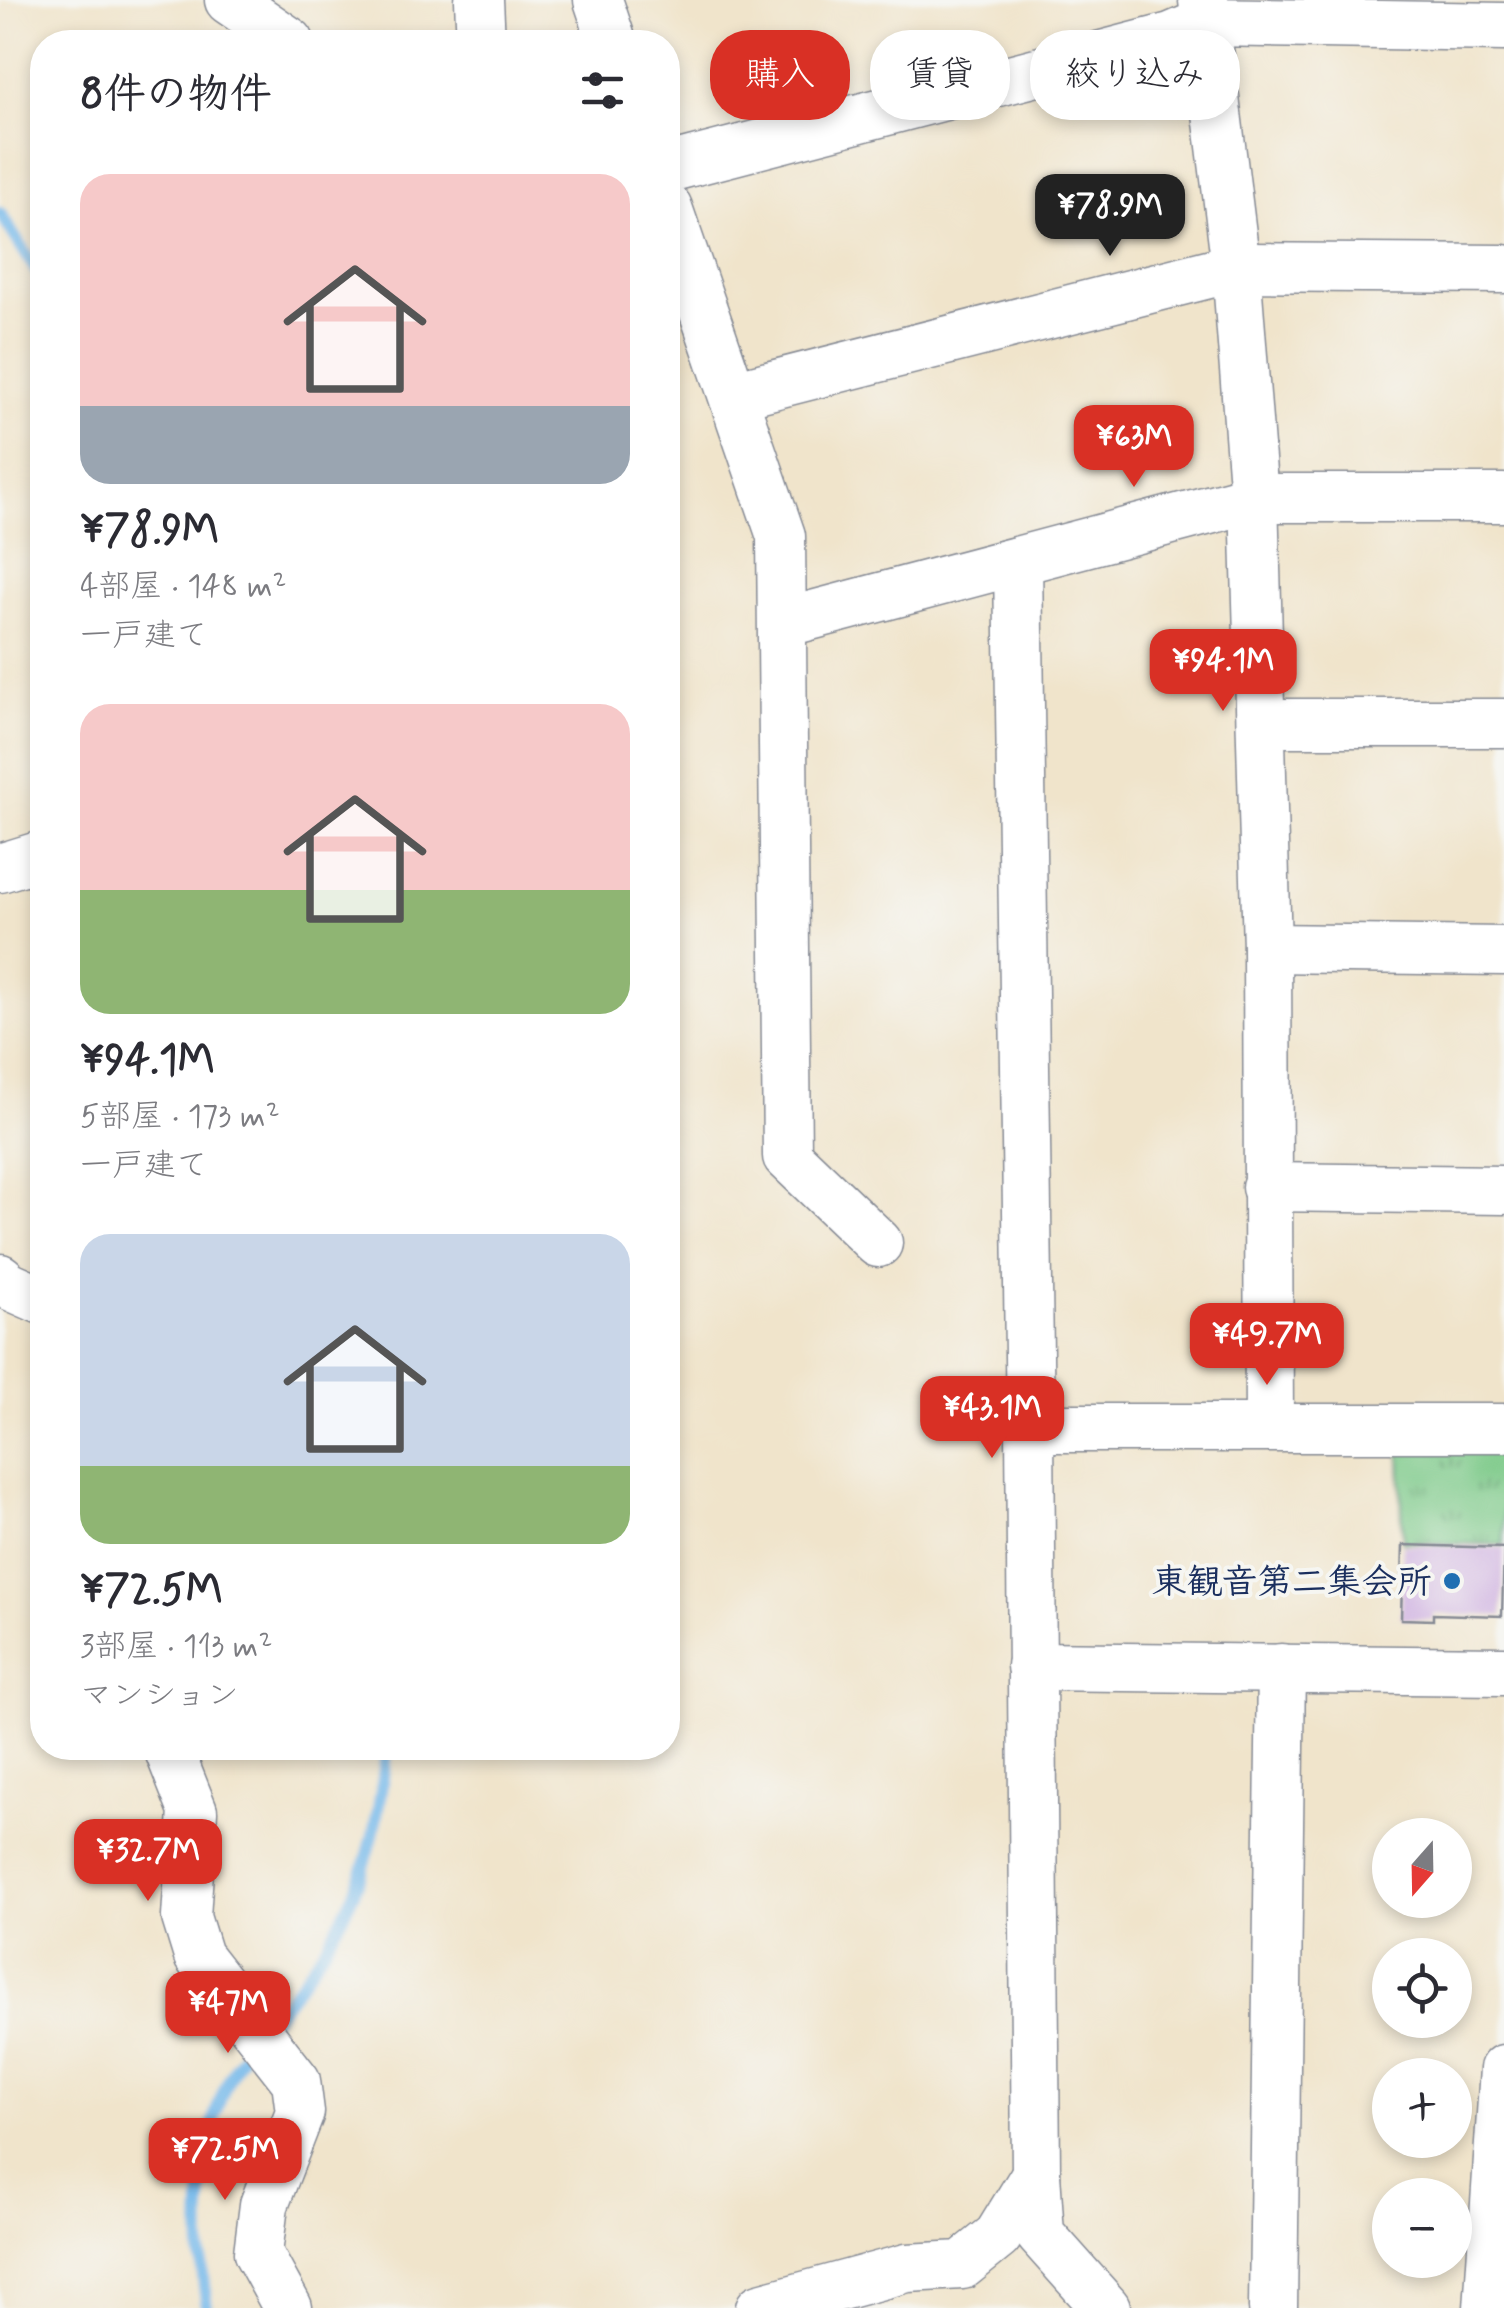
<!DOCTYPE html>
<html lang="ja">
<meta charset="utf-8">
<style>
body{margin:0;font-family:Mynerve,"Klee One",sans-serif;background:#f7f7f7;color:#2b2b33;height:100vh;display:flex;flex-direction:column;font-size:38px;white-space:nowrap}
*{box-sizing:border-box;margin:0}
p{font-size:32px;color:#7c7c81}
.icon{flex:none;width:55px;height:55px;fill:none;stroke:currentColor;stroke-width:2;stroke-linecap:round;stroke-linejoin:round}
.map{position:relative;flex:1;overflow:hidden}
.drawer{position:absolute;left:30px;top:30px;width:650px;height:1730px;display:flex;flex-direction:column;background:#fff;border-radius:40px;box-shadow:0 5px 15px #0003}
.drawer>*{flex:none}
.guide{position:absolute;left:710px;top:30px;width:642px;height:90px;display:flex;gap:20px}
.needle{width:65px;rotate:200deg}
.controls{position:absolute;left:1372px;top:1818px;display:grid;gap:20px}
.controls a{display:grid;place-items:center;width:100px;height:100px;border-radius:50%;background:#fff;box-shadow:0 5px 15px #0003;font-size:50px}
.price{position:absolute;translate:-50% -85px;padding:0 22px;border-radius:20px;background:#d93025;color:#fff;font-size:32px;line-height:65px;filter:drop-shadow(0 2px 5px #0008)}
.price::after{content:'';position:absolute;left:50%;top:60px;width:30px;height:22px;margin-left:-15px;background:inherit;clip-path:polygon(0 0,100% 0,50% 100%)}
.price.active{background:#222;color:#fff}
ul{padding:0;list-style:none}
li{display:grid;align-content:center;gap:20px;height:530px;padding:0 50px}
li span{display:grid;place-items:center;height:310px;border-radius:30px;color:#555}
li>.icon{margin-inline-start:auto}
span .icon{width:180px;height:180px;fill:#fffc;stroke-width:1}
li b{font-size:42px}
h2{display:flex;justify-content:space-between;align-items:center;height:120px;padding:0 50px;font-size:42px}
.tag{padding:0 35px;border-radius:40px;background:#fff;box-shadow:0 5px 15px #0003;font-size:35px;line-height:90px}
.tag.active{background:#d93025;color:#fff}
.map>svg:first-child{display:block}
.park{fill:url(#park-tufts);stroke:#4b7c73;stroke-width:2.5}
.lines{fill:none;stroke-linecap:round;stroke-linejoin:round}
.stream{stroke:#73b8ea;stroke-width:12}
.building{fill:#caa9df}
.minor-casing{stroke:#868a94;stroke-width:51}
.minor{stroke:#fff;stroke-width:48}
.poi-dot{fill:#1f6fb2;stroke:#f6f6f2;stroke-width:4}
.labels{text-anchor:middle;stroke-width:8;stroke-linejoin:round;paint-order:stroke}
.poi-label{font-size:35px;font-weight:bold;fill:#1b2f5e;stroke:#f6f6f2;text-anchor:end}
</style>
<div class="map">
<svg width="1504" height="2308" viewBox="0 0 1504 2308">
<defs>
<pattern id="park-tufts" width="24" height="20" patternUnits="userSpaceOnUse" patternTransform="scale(2.5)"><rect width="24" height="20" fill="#7bc988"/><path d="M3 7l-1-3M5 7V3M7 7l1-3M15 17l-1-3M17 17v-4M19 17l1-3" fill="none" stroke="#64a472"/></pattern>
</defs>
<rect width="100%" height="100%" fill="#f6f6f2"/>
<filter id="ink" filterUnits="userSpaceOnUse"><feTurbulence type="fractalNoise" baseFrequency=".01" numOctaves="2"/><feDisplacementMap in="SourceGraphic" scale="20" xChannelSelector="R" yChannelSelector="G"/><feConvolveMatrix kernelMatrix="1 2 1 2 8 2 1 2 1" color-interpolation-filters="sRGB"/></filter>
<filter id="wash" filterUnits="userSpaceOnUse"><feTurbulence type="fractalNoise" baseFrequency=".0048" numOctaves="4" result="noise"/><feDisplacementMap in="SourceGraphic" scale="40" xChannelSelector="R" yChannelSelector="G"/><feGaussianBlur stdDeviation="2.25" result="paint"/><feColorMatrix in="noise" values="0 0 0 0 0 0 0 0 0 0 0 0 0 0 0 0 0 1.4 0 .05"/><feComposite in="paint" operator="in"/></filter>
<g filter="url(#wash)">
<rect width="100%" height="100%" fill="#f0e4cb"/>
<polygon class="park" points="1400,1450 1504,1450 1504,1545 1403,1542"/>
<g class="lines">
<g class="stream">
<polyline points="0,213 42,280"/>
<path d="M266,2026C310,1973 352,1915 370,1847C379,1815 382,1780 387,1748"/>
<path d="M207,2308C194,2224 197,2111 252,2041"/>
</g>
</g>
<g id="blocks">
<polygon class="building" points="1403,1545 1504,1548 1502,1616 1433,1614 1433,1620 1401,1619"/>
</g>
</g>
<g filter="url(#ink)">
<use href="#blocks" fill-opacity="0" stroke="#868a94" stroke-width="2.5"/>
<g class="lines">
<defs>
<g id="minor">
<polyline points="229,0 290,42"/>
<polyline points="479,0 481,42"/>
<polyline points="598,0 612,42"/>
<polyline points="1203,0 1236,267 1254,498 1267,948 1269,1426"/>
<polyline points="668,168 1171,37 1206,22 1504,27"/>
<polyline points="668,208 781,536 787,1156 878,1243"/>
<polyline points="733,395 1236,267 1504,269"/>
<polyline points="1018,561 1030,1428 1036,2174 1040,2234 1106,2308"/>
<polyline points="783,623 1254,498 1504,498"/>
<polyline points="1262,723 1504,723"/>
<polyline points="0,868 42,855"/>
<polyline points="1267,948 1504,951"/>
<polyline points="1266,1187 1504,1190"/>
<polyline points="0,1278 8,1285 42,1300"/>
<polyline points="1030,1428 1504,1428"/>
<polyline points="1031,1666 1504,1671"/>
<polyline points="168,1748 193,1811 186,1917 198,1956 296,2081 300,2112 264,2205 258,2253 288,2308"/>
<polyline points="760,2308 907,2268 962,2265 998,2236 1036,2174"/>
<polyline points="1273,2308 1281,1668"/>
<polyline points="1488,2308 1504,2069"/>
</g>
</defs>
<use href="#minor" class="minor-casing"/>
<use href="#minor" class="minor"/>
</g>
</g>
<circle class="poi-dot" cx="1452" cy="1581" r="10"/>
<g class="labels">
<g class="poi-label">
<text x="1432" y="1593">東観音第二集会所</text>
</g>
</g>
</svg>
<div class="controls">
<a><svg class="needle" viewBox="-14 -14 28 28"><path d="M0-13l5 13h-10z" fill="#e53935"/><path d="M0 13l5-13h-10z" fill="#7c7c81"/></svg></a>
<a><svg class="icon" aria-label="locate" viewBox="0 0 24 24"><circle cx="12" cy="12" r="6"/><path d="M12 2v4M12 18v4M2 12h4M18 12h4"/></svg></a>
<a>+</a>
<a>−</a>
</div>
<b class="price active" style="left:1110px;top:259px">¥78.9M</b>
<b class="price" style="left:1134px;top:490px">¥63M</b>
<b class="price" style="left:1223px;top:714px">¥94.1M</b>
<b class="price" style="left:1267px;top:1388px">¥49.7M</b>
<b class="price" style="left:992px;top:1461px">¥43.1M</b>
<b class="price" style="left:148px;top:1904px">¥32.7M</b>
<b class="price" style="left:228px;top:2056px">¥47M</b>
<b class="price" style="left:225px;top:2203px">¥72.5M</b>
<div class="guide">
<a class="tag active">購入</a>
<a class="tag">賃貸</a>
<a class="tag">絞り込み</a>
</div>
<section class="drawer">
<h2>8件の物件<svg class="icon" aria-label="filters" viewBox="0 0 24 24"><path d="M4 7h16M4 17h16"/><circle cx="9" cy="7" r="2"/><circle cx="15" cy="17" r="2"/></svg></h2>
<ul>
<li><span style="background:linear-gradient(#f6c9c9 75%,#9aa5b1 0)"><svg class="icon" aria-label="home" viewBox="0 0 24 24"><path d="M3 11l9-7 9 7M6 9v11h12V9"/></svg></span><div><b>¥78.9M</b><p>4部屋 · 148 m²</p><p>一戸建て</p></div></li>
<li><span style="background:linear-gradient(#f6c9c9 60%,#8fb573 0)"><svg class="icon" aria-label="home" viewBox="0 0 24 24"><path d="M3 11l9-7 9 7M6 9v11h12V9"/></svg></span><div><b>¥94.1M</b><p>5部屋 · 173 m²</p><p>一戸建て</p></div></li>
<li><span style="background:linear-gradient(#c9d6e8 75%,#8fb573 0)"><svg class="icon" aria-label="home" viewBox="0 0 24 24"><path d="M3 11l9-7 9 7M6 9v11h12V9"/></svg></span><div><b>¥72.5M</b><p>3部屋 · 113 m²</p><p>マンション</p></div></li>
</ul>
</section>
</div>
